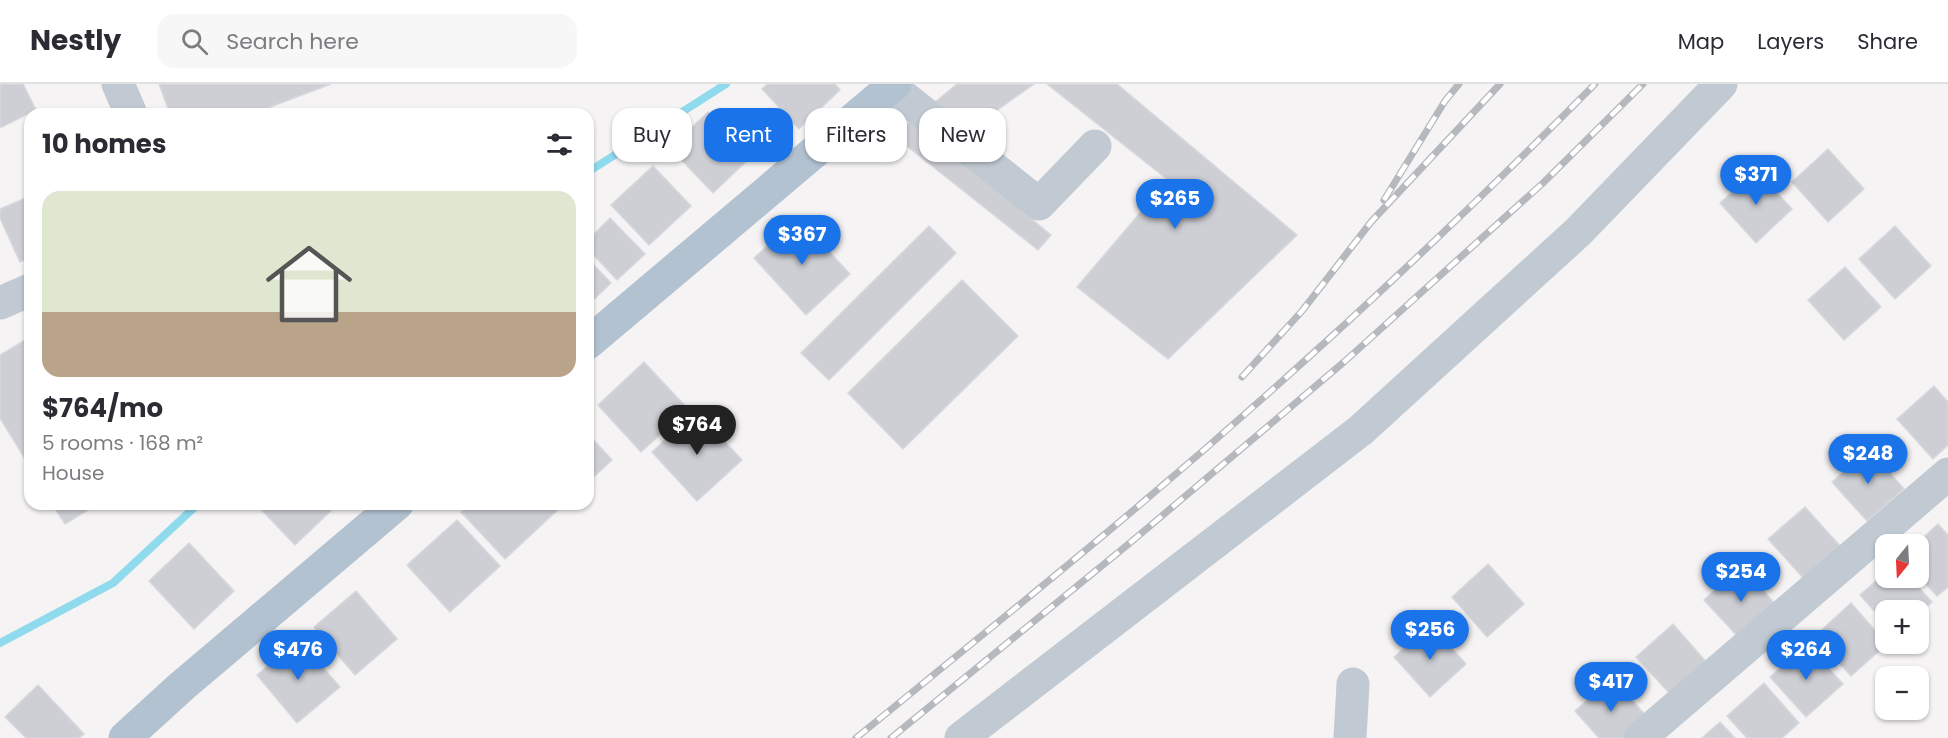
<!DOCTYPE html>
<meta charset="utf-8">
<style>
body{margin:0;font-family:Poppins,sans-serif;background:#f7f7f7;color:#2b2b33;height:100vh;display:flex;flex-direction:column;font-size:22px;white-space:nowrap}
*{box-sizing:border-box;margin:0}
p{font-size:20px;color:#7c7c81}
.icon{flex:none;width:33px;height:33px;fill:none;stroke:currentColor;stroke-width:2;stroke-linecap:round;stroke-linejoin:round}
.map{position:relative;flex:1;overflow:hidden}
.details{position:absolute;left:24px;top:24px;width:570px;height:402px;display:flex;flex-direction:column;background:#fff;border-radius:18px;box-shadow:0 2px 4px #0004}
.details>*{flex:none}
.banner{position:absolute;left:612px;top:24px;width:570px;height:54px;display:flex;gap:12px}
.needle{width:39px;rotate:198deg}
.buttons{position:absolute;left:1875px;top:450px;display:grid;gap:12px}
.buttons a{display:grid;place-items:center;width:54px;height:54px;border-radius:12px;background:#fff;box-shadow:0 2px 4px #0004;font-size:30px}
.price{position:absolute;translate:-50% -51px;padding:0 14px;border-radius:21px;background:#1a73e8;color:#fff;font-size:20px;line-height:39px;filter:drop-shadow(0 2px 3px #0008)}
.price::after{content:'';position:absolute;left:50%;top:36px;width:18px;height:14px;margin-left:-9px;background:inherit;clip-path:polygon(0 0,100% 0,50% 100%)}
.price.on{background:#222;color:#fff}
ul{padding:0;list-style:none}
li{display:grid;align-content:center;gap:12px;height:318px;padding:0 18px}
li+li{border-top:2px solid #e1e1e2}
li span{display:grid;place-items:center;height:186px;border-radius:18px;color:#555}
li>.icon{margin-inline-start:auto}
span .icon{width:108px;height:108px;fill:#fffc;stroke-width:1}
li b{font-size:26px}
h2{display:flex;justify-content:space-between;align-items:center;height:72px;padding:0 18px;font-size:26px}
.pill{padding:0 21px;border-radius:18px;background:#fff;box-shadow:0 2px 4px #0004;font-size:21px;line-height:54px}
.pill.on{background:#1a73e8;color:#fff}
header{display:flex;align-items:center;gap:36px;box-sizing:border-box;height:84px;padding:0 30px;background:#fff;border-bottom:2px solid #e1e1e2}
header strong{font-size:28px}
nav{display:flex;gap:33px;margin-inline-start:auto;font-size:21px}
.search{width:420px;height:54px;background:#f7f7f7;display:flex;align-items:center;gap:15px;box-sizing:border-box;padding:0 21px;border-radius:18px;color:#7c7c81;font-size:22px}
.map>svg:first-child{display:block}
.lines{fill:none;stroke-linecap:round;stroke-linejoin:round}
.stream{stroke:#90daee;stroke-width:8}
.building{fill:#cdcfd5;stroke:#d7d9de;stroke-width:1.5}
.minor{stroke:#c1cad2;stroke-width:33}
.major{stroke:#b3c2d1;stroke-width:33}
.rail-casing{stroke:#b5b8bd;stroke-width:7}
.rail{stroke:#fff;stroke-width:4.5;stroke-dasharray:14;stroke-linecap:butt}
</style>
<header>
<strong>Nestly</strong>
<div class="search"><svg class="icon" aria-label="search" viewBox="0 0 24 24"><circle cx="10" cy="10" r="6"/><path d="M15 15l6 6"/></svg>Search here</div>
<nav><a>Map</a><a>Layers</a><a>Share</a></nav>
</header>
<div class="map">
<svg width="1948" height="654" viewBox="0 0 1948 654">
<rect width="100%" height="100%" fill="#f5f3f3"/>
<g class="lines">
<g class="stream">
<polyline points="588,88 726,0"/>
<polyline points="0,559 113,499 198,420"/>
</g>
</g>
<g class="building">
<polygon points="0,0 23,0 36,26 0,44"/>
<polygon points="159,0 331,0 252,30 170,30"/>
<polygon points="767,0 835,0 840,6 799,45 762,5"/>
<polygon points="957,0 1034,0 961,52 934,19"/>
<polygon points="1047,0 1117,0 1297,151 1168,275 1077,203 1168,96"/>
<polygon points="708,28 751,73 713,109 670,64"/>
<polygon points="912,36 1051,151 1038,166 893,51"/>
<polygon points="1828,65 1864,105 1828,138 1792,98"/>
<polygon points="653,82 691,122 649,161 611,121"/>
<polygon points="1756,86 1792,125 1756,159 1720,119"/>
<polygon points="30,112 30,173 20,178 0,134 0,125"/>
<polygon points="610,134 645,170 617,196 588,165 588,156"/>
<polygon points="798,134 850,190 806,231 754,174"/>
<polygon points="929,142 956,169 829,296 801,269"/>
<polygon points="1895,142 1931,182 1895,215 1859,175"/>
<polygon points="588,175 611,199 588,221"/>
<polygon points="1845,183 1881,223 1844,256 1808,216"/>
<polygon points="962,196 1018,252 903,365 848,309"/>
<polygon points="30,253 30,383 0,334 0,271"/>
<polygon points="644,278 688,325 641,368 598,321"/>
<polygon points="1934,302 1948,318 1948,361 1933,375 1897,335"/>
<polygon points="696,327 742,376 697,417 652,368"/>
<polygon points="588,350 612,376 588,398"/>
<polygon points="1869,365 1904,405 1867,437 1832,398"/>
<polygon points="52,420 98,420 65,440"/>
<polygon points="256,420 338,420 295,461"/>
<polygon points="470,420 564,420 505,475 461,428"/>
<polygon points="1805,423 1841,463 1804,495 1768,455"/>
<polygon points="457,436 500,482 450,528 407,481"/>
<polygon points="1938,440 1948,451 1948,503 1937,512 1918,492 1918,460 1916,460"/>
<polygon points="189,459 234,507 194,545 149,497"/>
<polygon points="1488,480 1524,520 1487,553 1452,513"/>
<polygon points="1741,482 1777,522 1740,555 1704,516"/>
<polygon points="1886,488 1886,494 1910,494 1932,518 1918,530 1918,526 1886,526 1886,540 1860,511"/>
<polygon points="356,507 397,555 355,591 314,543"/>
<polygon points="1851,519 1887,560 1851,592 1815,552"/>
<polygon points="1673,540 1708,580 1672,612 1636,573"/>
<polygon points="1431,541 1466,580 1430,613 1394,573"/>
<polygon points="299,556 340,603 297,639 257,591"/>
<polygon points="1807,561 1843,600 1806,633 1770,593"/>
<polygon points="1612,594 1648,634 1626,654 1599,654 1575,627"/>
<polygon points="1764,599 1799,639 1782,654 1747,654 1727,632"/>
<polygon points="38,601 84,650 79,654 26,654 5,633"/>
<polygon points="1720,638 1735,654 1702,654"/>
</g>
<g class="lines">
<g class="minor">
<polyline points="118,0 131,30"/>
<polyline points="891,3 1039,120 1095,62"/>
<polyline points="0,219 30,206"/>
<polyline points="961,654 1361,346 1578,148 1721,0"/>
<polyline points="1350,654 1353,600"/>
<polyline points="1640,654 1948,390"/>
</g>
<g class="major">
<polyline points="588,259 895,0"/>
<polyline points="125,654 182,602 397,420"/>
</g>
<defs>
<g id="rail">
<polyline points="1384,116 1445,17 1459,0"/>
<polyline points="1242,293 1302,227 1371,138 1500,0"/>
<path d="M856,654C943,583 1031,512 1117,440C1283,301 1443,153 1595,0"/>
<polyline points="891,654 1131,458 1344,278 1543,99 1643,0"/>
</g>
</defs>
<use href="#rail" class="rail-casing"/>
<use href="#rail" class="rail"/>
</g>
</svg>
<div class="buttons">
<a><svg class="needle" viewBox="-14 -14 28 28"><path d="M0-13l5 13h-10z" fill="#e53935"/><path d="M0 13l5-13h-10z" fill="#7c7c81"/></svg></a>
<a>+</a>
<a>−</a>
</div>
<b class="price" style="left:1756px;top:122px">$371</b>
<b class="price" style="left:1175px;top:146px">$265</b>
<b class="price" style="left:802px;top:182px">$367</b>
<b class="price on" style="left:697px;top:372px">$764</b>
<b class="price" style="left:1868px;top:401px">$248</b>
<b class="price" style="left:1741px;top:519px">$254</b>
<b class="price" style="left:1430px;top:577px">$256</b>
<b class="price" style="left:298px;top:597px">$476</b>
<b class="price" style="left:1806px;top:597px">$264</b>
<b class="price" style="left:1611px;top:629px">$417</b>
<div class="banner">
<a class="pill">Buy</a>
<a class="pill on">Rent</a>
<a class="pill">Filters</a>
<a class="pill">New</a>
</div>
<section class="details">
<h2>10 homes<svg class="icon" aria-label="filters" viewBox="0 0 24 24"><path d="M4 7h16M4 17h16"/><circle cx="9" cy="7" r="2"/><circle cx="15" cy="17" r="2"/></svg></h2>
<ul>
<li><span style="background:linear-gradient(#dfe7d0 65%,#b9a48a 0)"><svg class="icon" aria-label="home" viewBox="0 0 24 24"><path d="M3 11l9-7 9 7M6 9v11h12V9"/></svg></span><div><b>$764/mo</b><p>5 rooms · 168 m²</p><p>House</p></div></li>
</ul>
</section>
</div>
